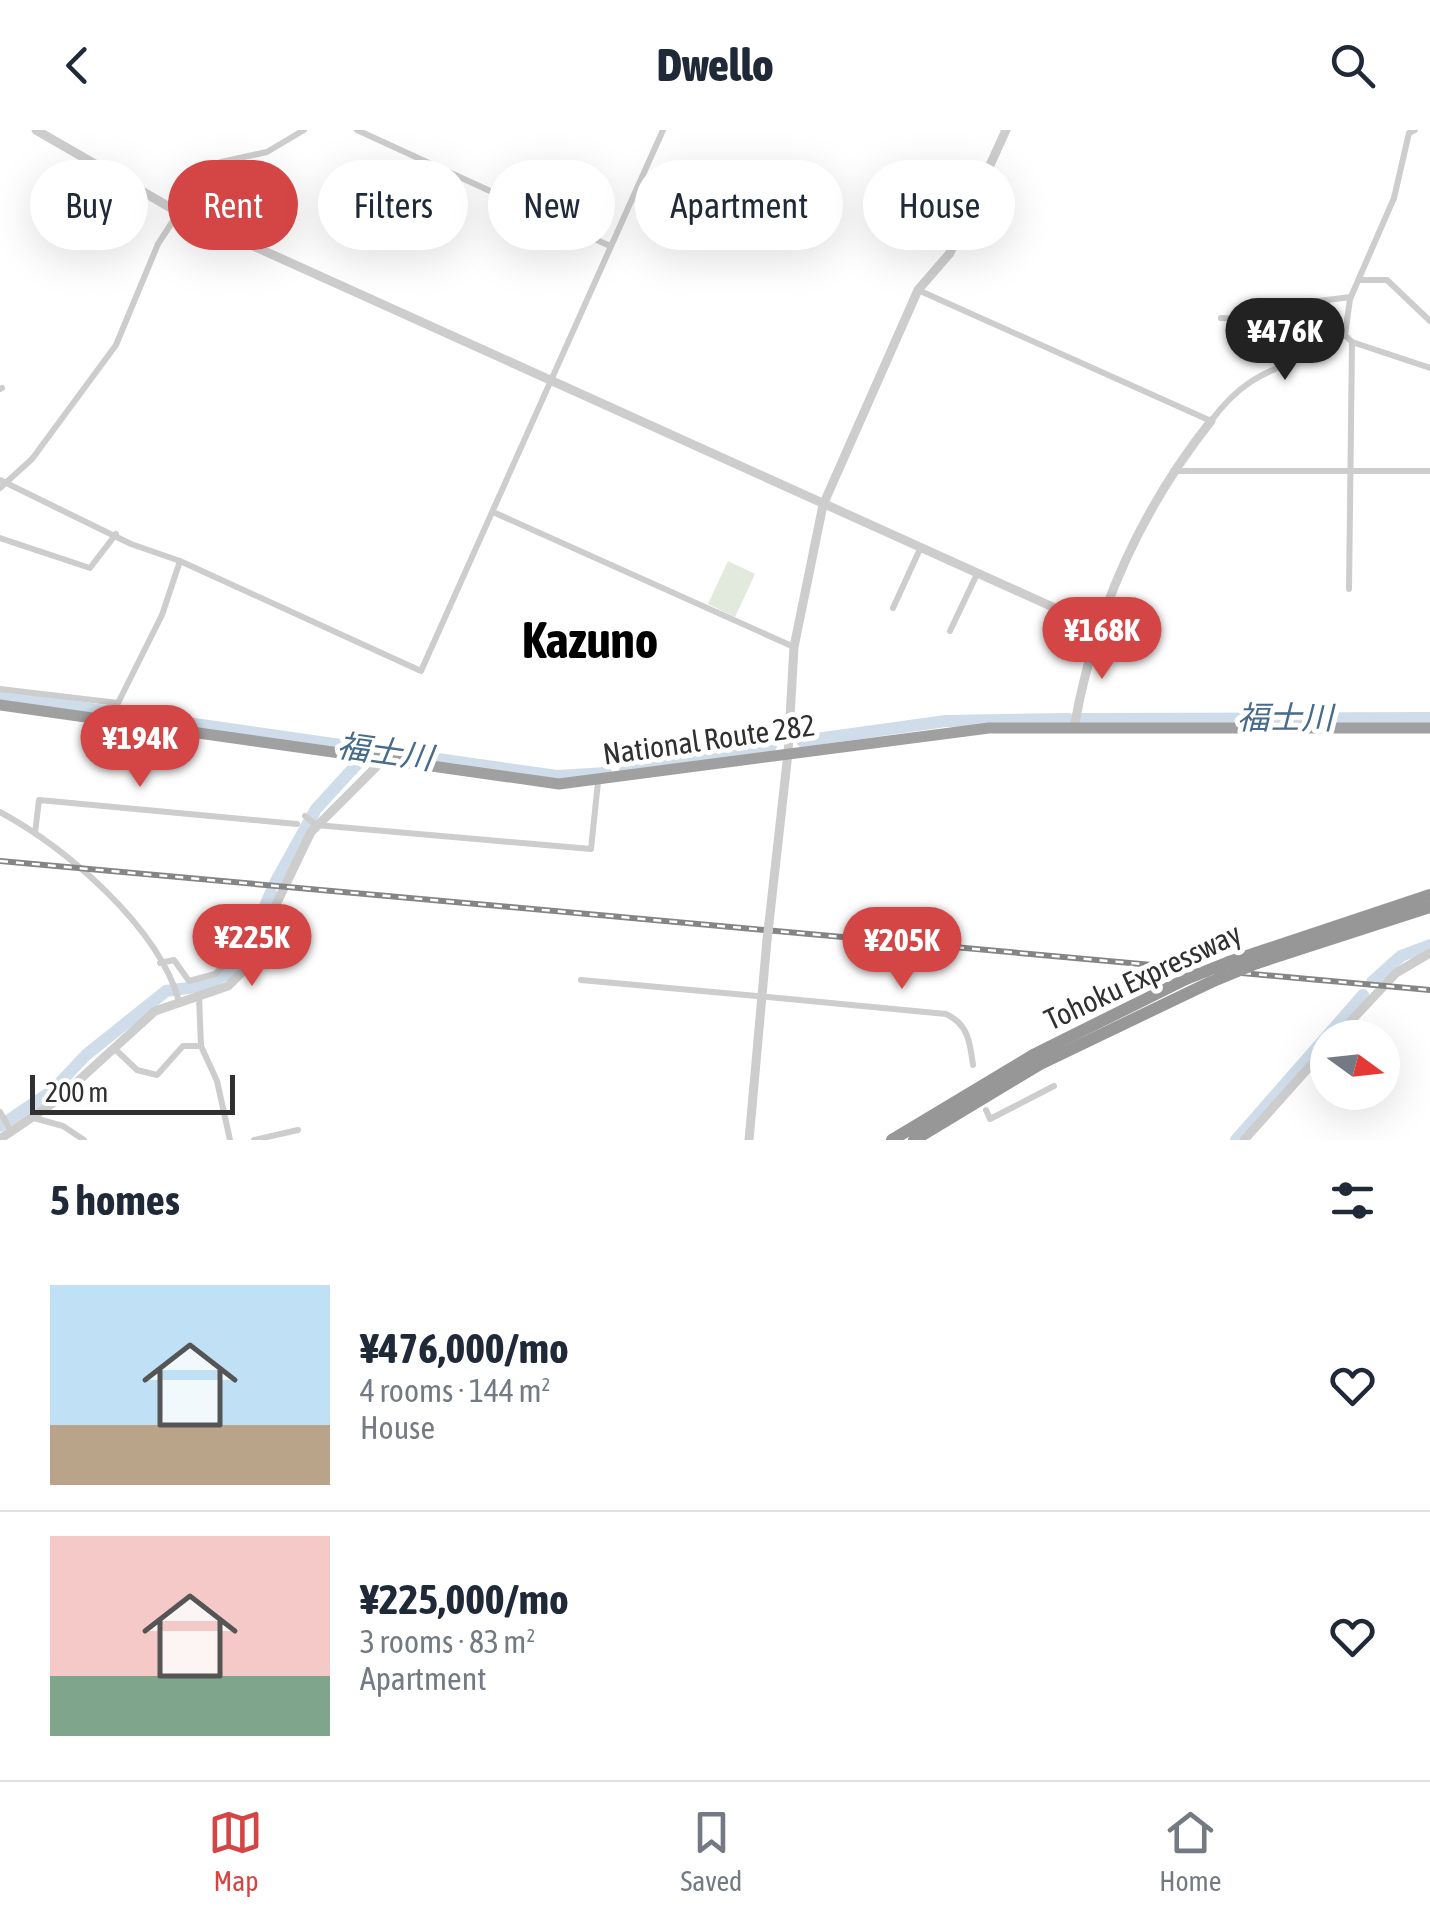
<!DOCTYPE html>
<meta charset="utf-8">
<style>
body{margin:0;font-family:"Asap Condensed","Noto Sans JP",sans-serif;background:#f6f6f7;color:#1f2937;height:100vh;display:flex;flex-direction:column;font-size:38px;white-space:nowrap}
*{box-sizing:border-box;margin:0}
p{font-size:32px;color:#747a83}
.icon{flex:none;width:55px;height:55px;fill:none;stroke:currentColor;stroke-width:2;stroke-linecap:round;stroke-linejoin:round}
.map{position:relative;height:1010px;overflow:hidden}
.sheet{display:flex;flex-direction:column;background:#fff;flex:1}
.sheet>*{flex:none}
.hud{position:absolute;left:30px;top:30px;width:1370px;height:90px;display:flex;gap:20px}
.needle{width:65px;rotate:105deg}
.controls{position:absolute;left:1310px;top:890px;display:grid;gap:20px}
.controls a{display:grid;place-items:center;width:90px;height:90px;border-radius:50%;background:#fff;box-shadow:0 10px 40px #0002;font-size:50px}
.scale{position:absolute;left:30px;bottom:25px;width:205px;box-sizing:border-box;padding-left:10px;border:5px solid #303030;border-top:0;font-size:28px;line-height:35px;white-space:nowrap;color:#303030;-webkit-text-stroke:8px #fff;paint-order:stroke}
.price{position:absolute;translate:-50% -85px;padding:0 22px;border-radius:35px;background:#d44645;color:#fff;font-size:32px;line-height:65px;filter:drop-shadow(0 2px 5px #0008)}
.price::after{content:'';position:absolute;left:50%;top:60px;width:30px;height:22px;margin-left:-15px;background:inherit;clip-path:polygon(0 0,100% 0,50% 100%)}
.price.selected{background:#222;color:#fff}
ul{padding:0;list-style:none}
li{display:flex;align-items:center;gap:30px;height:250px;padding:0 50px}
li+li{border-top:2px solid #e0e1e3}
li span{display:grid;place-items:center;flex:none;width:280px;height:200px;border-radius:0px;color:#555}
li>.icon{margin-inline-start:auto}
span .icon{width:120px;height:120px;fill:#fffc;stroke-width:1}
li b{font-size:42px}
h2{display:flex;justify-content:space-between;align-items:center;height:120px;padding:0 50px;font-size:42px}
.chip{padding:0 35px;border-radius:45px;background:#fff;box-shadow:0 10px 40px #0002;font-size:35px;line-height:90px}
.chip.selected{background:#d44645;color:#fff}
header{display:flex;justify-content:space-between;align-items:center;height:130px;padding:0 50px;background:#fff;font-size:45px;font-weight:800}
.menu{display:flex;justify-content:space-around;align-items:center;height:140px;border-top:2px solid #e0e1e3;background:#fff;font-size:28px;color:#747a83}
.menu a{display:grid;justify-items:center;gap:5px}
.menu .selected{color:#d44645}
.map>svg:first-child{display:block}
.green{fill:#e2e9dd}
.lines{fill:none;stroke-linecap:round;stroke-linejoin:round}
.stream{stroke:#cedde9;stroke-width:2.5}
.river{stroke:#cedde9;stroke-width:12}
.minor{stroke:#cdcdcd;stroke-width:6}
.tertiary{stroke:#cdcdcd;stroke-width:9}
.trunk{stroke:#a0a0a0;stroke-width:11}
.motorway{stroke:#979797;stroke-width:12}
.rail-casing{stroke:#858585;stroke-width:6}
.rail{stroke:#fff;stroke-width:2.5;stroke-dasharray:8;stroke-linecap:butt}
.tertiary-bridge{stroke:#cdcdcd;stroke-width:9}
.motorway-bridge{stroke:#979797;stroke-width:12}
.labels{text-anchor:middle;stroke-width:10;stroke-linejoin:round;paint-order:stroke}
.street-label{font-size:30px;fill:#303030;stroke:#fff}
.water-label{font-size:32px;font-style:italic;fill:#466b8b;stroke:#fff}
.town-label{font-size:50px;font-weight:bold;fill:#000;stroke:#fff}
</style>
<header><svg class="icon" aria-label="back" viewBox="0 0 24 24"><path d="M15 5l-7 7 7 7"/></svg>Dwello<svg class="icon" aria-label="search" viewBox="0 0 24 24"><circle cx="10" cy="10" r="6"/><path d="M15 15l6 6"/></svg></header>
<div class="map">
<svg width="1430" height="1010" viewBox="0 0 1430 1010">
<rect width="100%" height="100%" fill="#fff"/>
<polygon class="green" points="728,431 755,444 735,487 708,474"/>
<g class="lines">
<polyline class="stream" points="12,987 13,987"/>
<g class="river">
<polyline points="0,566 557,646 606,643"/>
<polyline points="1081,589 1430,588"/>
<polyline points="802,611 946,591 1069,589"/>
<polyline points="625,640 771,616"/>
<polyline points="275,753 316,679 369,621"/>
<polyline points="1372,852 1401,826 1430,815"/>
<polyline points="0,996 52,961 86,925 166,861 203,856 229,843 252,807 271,762"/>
<polyline points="1236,1010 1363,865"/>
</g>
<g class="minor">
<polyline points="357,0 610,116"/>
<polyline points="1359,150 1387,150 1430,191"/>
<path d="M918,160L1211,291C1256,230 1291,242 1345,205L1350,169L1394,68L1409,3L1415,0"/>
<polyline points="1221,188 1240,189 1269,177 1351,167"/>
<polyline points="1345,205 1352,212 1430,238"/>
<polyline points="0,259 2,258"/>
<polyline points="1173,341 1430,341"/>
<polyline points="0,350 131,414 180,431 421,541 663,0"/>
<polyline points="0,358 32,329 116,215 158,114 202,46 221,32 267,22 304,0"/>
<polyline points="493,382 794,517"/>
<polyline points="0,408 90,438 116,404"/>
<polyline points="1349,459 1352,212"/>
<polyline points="893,478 920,419"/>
<polyline points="950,501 977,444"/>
<polyline points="0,559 118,573 162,485 180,431"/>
<path d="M0,682C66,718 158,796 179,871"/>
<polyline points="305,686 316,695 591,719 598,652"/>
<polyline points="35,703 39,670 297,694"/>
<polyline points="160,833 174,830 189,851 215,844 230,830 244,840"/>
<polyline points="581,850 757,866"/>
<polyline points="199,867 201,916 217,951 230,1010"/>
<path d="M768,867L946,884C968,894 970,912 973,935"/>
<polyline points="115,919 137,940 157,945 183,916 201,916"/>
<polyline points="986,980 990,989 1054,956"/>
<polyline points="0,982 11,1001"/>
<polyline points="34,988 63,996 84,1010"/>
<polyline points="254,1010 298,1000"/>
</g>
<g class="tertiary">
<polyline points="36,0 178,82 1097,497"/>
<path d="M1074,598C1094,484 1139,382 1211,291"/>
<polyline points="769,793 788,623 794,517 823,375 918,160 950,123 1006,0"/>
<polyline points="1335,908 1396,843 1430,823"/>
<polyline points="0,1009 56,971 155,881 228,856 245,839 311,702 384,629"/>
<polyline points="749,1010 767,810"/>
<polyline points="1244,1010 1328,916"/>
</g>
<polyline class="trunk" points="0,575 559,654 989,598 1430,598"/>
<g class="motorway">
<polyline points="1229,832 1430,765"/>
<polyline points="1257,833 1430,777"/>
<polyline points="892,1010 1035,924 1186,849"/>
<polyline points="914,1010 1040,934 1211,852"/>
</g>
<defs>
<polyline id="rail" points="0,731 1430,860"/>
</defs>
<use href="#rail" class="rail-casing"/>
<use href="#rail" class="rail"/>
<polyline class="tertiary-bridge" points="767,810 769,793"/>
<g class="motorway-bridge">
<polyline points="1186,849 1229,832"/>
<polyline points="1211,852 1257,833"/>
</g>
</g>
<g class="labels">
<g class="street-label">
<text transform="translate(709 610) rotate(-8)" y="10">National Route 282</text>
<text transform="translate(1143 847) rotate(-25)" y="10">Tohoku Expressway</text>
</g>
<g class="water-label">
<text x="1285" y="599">福士川</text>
<text transform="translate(385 622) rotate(8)" y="11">福士川</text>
</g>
<g class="town-label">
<text x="590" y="528">Kazuno</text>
</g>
</g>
</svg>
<div class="controls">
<a><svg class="needle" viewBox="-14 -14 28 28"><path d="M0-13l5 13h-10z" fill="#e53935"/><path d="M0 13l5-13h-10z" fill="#747a83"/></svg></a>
</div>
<div class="scale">200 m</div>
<b class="price selected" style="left:1285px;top:253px">¥476K</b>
<b class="price" style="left:1102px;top:552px">¥168K</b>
<b class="price" style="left:140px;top:660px">¥194K</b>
<b class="price" style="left:252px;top:859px">¥225K</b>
<b class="price" style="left:902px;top:862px">¥205K</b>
<div class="hud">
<a class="chip">Buy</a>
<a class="chip selected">Rent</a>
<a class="chip">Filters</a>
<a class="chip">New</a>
<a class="chip">Apartment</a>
<a class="chip">House</a>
</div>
</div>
<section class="sheet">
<h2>5 homes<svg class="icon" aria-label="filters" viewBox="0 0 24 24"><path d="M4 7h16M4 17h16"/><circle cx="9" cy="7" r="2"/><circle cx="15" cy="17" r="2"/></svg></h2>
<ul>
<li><span style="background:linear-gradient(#bfe0f5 70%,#b9a48a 0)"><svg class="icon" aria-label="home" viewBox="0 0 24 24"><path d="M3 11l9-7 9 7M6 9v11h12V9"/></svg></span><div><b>¥476,000/mo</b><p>4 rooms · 144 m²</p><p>House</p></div><svg class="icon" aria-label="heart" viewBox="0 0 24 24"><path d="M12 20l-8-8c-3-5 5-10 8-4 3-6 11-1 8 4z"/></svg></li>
<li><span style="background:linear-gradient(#f6c9c9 70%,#7fa58c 0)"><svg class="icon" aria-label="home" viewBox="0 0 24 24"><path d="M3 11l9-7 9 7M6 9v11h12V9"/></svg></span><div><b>¥225,000/mo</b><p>3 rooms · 83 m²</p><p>Apartment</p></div><svg class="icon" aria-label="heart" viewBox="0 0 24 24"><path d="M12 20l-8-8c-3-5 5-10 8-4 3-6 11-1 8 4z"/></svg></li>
</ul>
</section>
<nav class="menu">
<a class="selected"><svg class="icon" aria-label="map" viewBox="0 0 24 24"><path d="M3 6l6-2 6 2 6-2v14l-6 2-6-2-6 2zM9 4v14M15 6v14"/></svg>Map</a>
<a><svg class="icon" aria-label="saved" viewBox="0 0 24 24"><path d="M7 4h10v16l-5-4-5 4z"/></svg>Saved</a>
<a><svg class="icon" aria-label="home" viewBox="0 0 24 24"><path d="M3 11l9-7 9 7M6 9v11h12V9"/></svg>Home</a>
</nav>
